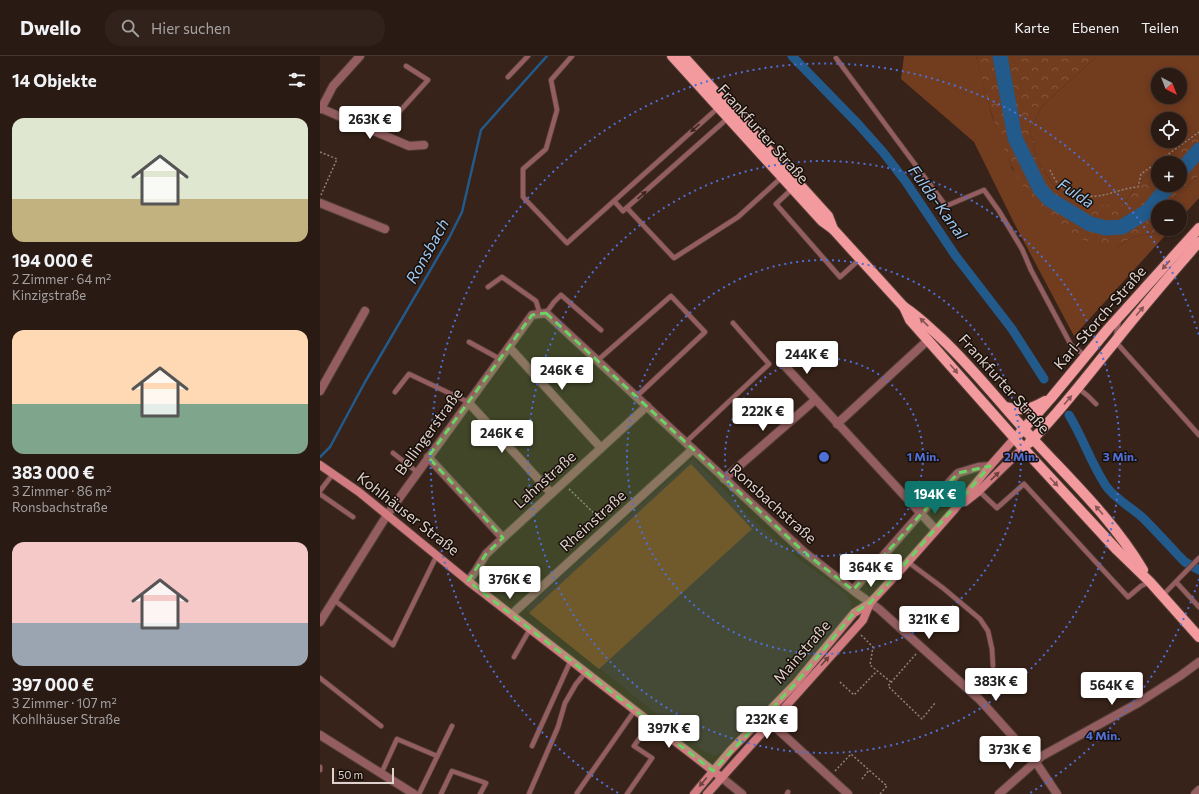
<!DOCTYPE html>
<html lang="de">
<meta charset="utf-8">
<style>
body{margin:0;font-family:Commissioner,sans-serif;background:#31231c;color:#f1f3f6;height:100vh;display:flex;flex-direction:column;font-size:15px;white-space:nowrap}
*{box-sizing:border-box;margin:0}
p{font-size:13px;color:#a5a1a0}
.icon{flex:none;width:22px;height:22px;fill:none;stroke:currentColor;stroke-width:2;stroke-linecap:round;stroke-linejoin:round}
.map{position:relative;flex:1;overflow:hidden}
.details{display:flex;flex-direction:column;background:#291a13;width:320px}
.details>*{flex:none}
.needle{width:26px;rotate:138deg}
.tools{position:absolute;left:831px;top:12px;display:grid;gap:8px}
.tools a{display:grid;place-items:center;width:36px;height:36px;border-radius:50%;background:#291a13;box-shadow:0 2px 10px #0003,0 0 0 1px #453833;font-size:20px}
.scale{position:absolute;left:12px;bottom:10px;width:62px;box-sizing:border-box;padding-left:4px;border:2px solid #dfd1cb;border-top:0;font-size:11px;line-height:14px;white-space:nowrap;color:#dfd1cb;-webkit-text-stroke:3px #180f0a;paint-order:stroke}
.price{position:absolute;translate:-50% -34px;padding:0 9px;border-radius:4px;background:#fff;color:#222;font-size:13px;line-height:26px;filter:drop-shadow(0 1px 2px #0008)}
.price::after{content:'';position:absolute;left:50%;top:24px;width:12px;height:9px;margin-left:-6px;background:inherit;clip-path:polygon(0 0,100% 0,50% 100%)}
.price.selected{background:#0f766e;color:#fff}
ul{padding:0;list-style:none}
li{display:grid;align-content:center;gap:8px;height:212px;padding:0 12px}
li span{display:grid;place-items:center;height:124px;border-radius:12px;color:#555}
li>.icon{margin-inline-start:auto}
span .icon{width:72px;height:72px;fill:#fffc;stroke-width:1}
li b{font-size:17px}
h2{display:flex;justify-content:space-between;align-items:center;height:48px;padding:0 12px;font-size:17px}
header{display:flex;align-items:center;gap:24px;box-sizing:border-box;height:56px;padding:0 20px;background:#291a13;border-bottom:1px solid #453833}
header strong{font-size:19px}
nav{display:flex;gap:22px;margin-inline-start:auto;font-size:14px}
.search{width:280px;height:36px;background:#31231c;display:flex;align-items:center;gap:10px;box-sizing:border-box;padding:0 14px;border-radius:16px;color:#a5a1a0;font-size:15px}
main{display:flex;flex:1;min-height:0}
.map>svg:first-child{display:block}
.education{fill:#3d292c}
.green{fill:#723c1f;fill-rule:evenodd}
.forest{fill:url(#forest-crowns)}
.lines{fill:none;stroke-linecap:round;stroke-linejoin:round}
.stream{stroke:#225a8b;stroke-width:2.5}
.canal{stroke:#225a8b;stroke-width:9}
.river{stroke:#225a8b;stroke-width:15}
.lane-casing{stroke:#523f35;stroke-width:6}
.street-casing{stroke:#523f35;stroke-width:10}
.secondary-casing{stroke:#523f35;stroke-width:10}
.primary-casing{stroke:#523f35;stroke-width:12}
.path{stroke:#918179;stroke-width:1.5;stroke-dasharray:2 2;stroke-linecap:butt}
.lane{stroke:#945e60;stroke-width:4.5}
.street{stroke:#945e60;stroke-width:8}
.secondary{stroke:#d17b80;stroke-width:8}
.primary{stroke:#f39a9e;stroke-width:10}
.oneway{fill:#3d2724}
.oneway2{fill:#865454}
.oneway3{fill:#6b403f}
.marked{fill:#6bd363;fill-opacity:0.2;stroke:#6bd363;stroke-width:3;stroke-dasharray:8 5;stroke-linejoin:round}
.ring{fill:none;stroke:#4e6fd5;stroke-width:2;stroke-dasharray:2 4}
.labels{text-anchor:middle;stroke-width:3;stroke-linejoin:round;paint-order:stroke}
.street-label{font-size:15px;fill:#dfd1cb;stroke:#180f0a}
.water-label{font-size:16px;font-style:italic;fill:#9cc8f3;stroke:#180f0a}
.centre{fill:#4e6fd5;stroke:#180f0a;stroke-width:2}
.ring-label{font-size:12px;text-anchor:middle;font-weight:bold;fill:#4e6fd5;stroke:#180f0a;stroke-width:3;stroke-linejoin:round;paint-order:stroke}
</style>
<header>
<strong>Dwello</strong>
<div class="search"><svg class="icon" aria-label="search" viewBox="0 0 24 24"><circle cx="10" cy="10" r="6"/><path d="M15 15l6 6"/></svg>Hier suchen</div>
<nav><a>Karte</a><a>Ebenen</a><a>Teilen</a></nav>
</header>
<main>
<section class="details">
<h2>14 Objekte<svg class="icon" aria-label="filters" viewBox="0 0 24 24"><path d="M4 7h16M4 17h16"/><circle cx="9" cy="7" r="2"/><circle cx="15" cy="17" r="2"/></svg></h2>
<ul>
<li><span style="background:linear-gradient(#dfe7d0 65%,#c2b280 0)"><svg class="icon" aria-label="home" viewBox="0 0 24 24"><path d="M3 11l9-7 9 7M6 9v11h12V9"/></svg></span><div><b>194 000 €</b><p>2 Zimmer · 64 m²</p><p>Kinzigstraße</p></div></li>
<li><span style="background:linear-gradient(#ffd9b3 60%,#7fa58c 0)"><svg class="icon" aria-label="home" viewBox="0 0 24 24"><path d="M3 11l9-7 9 7M6 9v11h12V9"/></svg></span><div><b>383 000 €</b><p>3 Zimmer · 86 m²</p><p>Ronsbachstraße</p></div></li>
<li><span style="background:linear-gradient(#f6c9c9 65%,#9aa5b1 0)"><svg class="icon" aria-label="home" viewBox="0 0 24 24"><path d="M3 11l9-7 9 7M6 9v11h12V9"/></svg></span><div><b>397 000 €</b><p>3 Zimmer · 107 m²</p><p>Kohlhäuser Straße</p></div></li>
</ul>
</section>
<div class="map">
<svg width="879" height="738" viewBox="0 0 879 738">
<defs>
<pattern id="forest-crowns" width="20" height="18" patternUnits="userSpaceOnUse"><rect width="20" height="18" fill="#723c1f"/><path d="M2 6a3 3 0 1 1 6 0M12 15a3 3 0 1 1 6 0" fill="none" stroke="#86573e"/></pattern>
</defs>
<rect width="100%" height="100%" fill="#372319"/>
<polygon class="education" points="373,402 430,461 475,500 526,538 531,546 531,551 526,560 454,643 428,667 402,696 396,699 392,699 379,692 207,554 208,551"/>
<g class="green">
<polygon points="584,0 656,0 672,60 693,114 795,192 813,181 837,177 838,173 851,173 754,280 693,165 654,86 581,23"/>
<path d="M777,0H879V75H877L841,107H838V110L816,129L804,149H775L750,142L733,128L717,104L710,74L722,50ZM838,19H860V41H838ZM838,63H860V85H838Z"/>
<polygon points="879,120 879,142 860,163 860,151 849,151 859,135"/>
<polygon points="371,408 432,473 279,613 209,557"/>
</g>
<path class="forest" d="M656,0H777L722,50L710,74L717,104L733,128L750,142L775,149H804L816,129L838,110V129H860V107H841L877,75H879V120L859,135L849,151H838V173L837,177L813,181L795,192C785,189 753,182 745,177C690,137 672,63 656,0Z"/>
<g class="lines">
<polyline class="stream" points="0,401 10,391 45,326 129,182 142,156 161,74 227,0"/>
<g class="canal">
<polyline points="472,0 538,68 563,96 586,126 635,199 692,273 724,323"/>
<path d="M749,359C763,382 771,407 786,430C795,443 811,451 823,462C835,474 847,487 859,500L865,506L879,514"/>
</g>
<g class="river">
<polyline points="680,0 695,82 720,133 729,143 770,168 786,172 802,171 828,155 849,129"/>
<polyline points="860,116 879,94"/>
</g>
<defs>
<g id="lane">
<polyline points="252,0 231,24 237,54 226,93 203,113 203,141 247,187 399,51"/>
<polyline points="516,2 626,150 664,134 679,155 702,193 711,214 751,289 766,300"/>
<polyline points="188,21 208,0"/>
<polyline points="60,77 108,24 86,10"/>
<polyline points="472,133 456,148 520,221 540,203"/>
<polyline points="294,145 303,155 408,62"/>
<polyline points="307,152 354,202 418,161 462,121"/>
<polyline points="168,231 182,221 216,245 220,258"/>
<polyline points="226,257 234,246 241,239 281,274"/>
<polyline points="799,264 795,285 879,379"/>
<polyline points="149,286 180,303"/>
<polyline points="278,304 351,240 385,276 317,340"/>
<polyline points="758,332 768,340 776,348"/>
<polyline points="75,336 89,318 148,346"/>
<polyline points="366,386 449,308 413,267"/>
<polyline points="73,397 97,416"/>
<polyline points="0,435 13,418"/>
<polyline points="659,435 677,452 704,428 808,541 821,530 830,526"/>
<polyline points="0,438 33,461"/>
<polyline points="588,506 623,532 660,563 668,575 672,593 673,610"/>
<polyline points="856,526 879,551"/>
<polyline points="842,540 879,502"/>
<polyline points="14,544 73,589 117,499"/>
<polyline points="194,601 210,573"/>
<polyline points="0,622 61,670"/>
<polyline points="212,690 251,604"/>
<polyline points="0,711 0,714"/>
<polyline points="61,718 77,683 117,700"/>
<polyline points="257,737 315,654"/>
<polyline points="99,738 132,670"/>
<polyline points="121,738 132,715 166,727 160,738"/>
<polyline points="209,738 238,671 245,647 256,628 266,616"/>
<polyline points="307,738 332,702 314,690 331,666"/>
<polyline points="467,738 468,736"/>
</g>
<g id="street">
<polyline points="0,52 89,90 104,89"/>
<polyline points="1,53 13,30 40,0"/>
<polyline points="0,147 65,173"/>
<polyline points="189,291 281,392"/>
<polyline points="463,308 616,474"/>
<polyline points="0,335 45,255"/>
<polyline points="148,346 231,437"/>
<polyline points="517,368 608,284"/>
<polyline points="108,401 183,482"/>
<polyline points="404,423 495,344"/>
<polyline points="148,525 155,516 166,498 183,482 327,350"/>
<polyline points="533,534 600,458 638,417 658,411 670,410"/>
<polyline points="192,558 373,393"/>
<polyline points="0,566 67,459 212,259 226,257 484,496 538,538 559,553 660,644 715,705 737,738"/>
<polyline points="443,660 528,738"/>
<polyline points="0,679 94,738"/>
<polyline points="401,721 422,738"/>
<polyline points="679,738 722,700 818,647 860,620 879,606"/>
<polyline points="875,738 879,734"/>
</g>
<g id="secondary">
<polyline points="0,409 39,436 148,525 401,721"/>
<polyline points="645,446 659,435 703,392"/>
<polyline points="374,738 410,695 476,627 534,557 550,547 588,506 634,454 670,410 694,383"/>
<polyline points="387,738 543,564 550,547"/>
</g>
<g id="primary">
<polyline points="352,0 502,165 513,173"/>
<polyline points="363,0 508,160 513,173 584,251 590,264 714,404 797,494 830,526 879,581"/>
<path d="M584,251C598,260 609,271 621,282C651,310 676,342 703,372C744,418 791,460 823,514"/>
<path d="M686,351C703,355 709,354 725,345"/>
<polyline points="700,377 731,342 788,273 879,172"/>
<path d="M709,387C740,356 766,321 794,287C821,253 850,219 879,186"/>
</g>
</defs>
<use href="#lane" class="lane-casing"/>
<use href="#street" class="street-casing"/>
<use href="#secondary" class="secondary-casing"/>
<use href="#primary" class="primary-casing"/>
<g class="path">
<polyline points="0,96 17,103 1,139"/>
<path d="M730,114C733,120 737,128 742,132C747,137 753,138 759,139C785,144 794,133 818,131L821,118L879,76"/>
<polyline points="249,433 282,465"/>
<polyline points="541,579 553,591 550,609 571,626"/>
<polyline points="596,598 568,630 602,663 615,647"/>
<polyline points="520,626 534,639 557,615"/>
<polyline points="515,715 531,698 567,730 560,738"/>
<polyline points="542,723 549,714"/>
</g>
<use href="#lane" class="lane"/>
<use href="#street" class="street"/>
<use href="#secondary" class="secondary"/>
<use href="#primary" class="primary"/>
</g>
<defs><path id="oneway-solid" d="M-6-.8H1V-3.2L6.5 0L1 3.2V.8H-6Z"/></defs>
<g class="oneway">
<use href="#oneway-solid" transform="translate(375 72) rotate(138)"/>
<use href="#oneway-solid" transform="translate(322 139) rotate(-41)"/>
</g>
<g class="oneway2">
<use href="#oneway-solid" transform="translate(846 209) rotate(132)"/>
<use href="#oneway-solid" transform="translate(820 255) rotate(-50)"/>
<use href="#oneway-solid" transform="translate(604 266) rotate(-136)"/>
<use href="#oneway-solid" transform="translate(634 313) rotate(49)"/>
<use href="#oneway-solid" transform="translate(748 344) rotate(-49)"/>
<use href="#oneway-solid" transform="translate(734 426) rotate(47)"/>
<use href="#oneway-solid" transform="translate(779 454) rotate(-132)"/>
</g>
<g class="oneway3">
<use href="#oneway-solid" transform="translate(675 420) rotate(-44)"/>
<use href="#oneway-solid" transform="translate(505 605) rotate(-48)"/>
<use href="#oneway-solid" transform="translate(383 726) rotate(130)"/>
</g>
<path class="marked" d="M226,257L484,496L533,534L638,417L670,410L566,530L550,547L534,557L476,627L393,715L148,525L166,498L183,482L108,401L212,259Z"/>
<g class="ring">
<circle cx="504" cy="401" r="99"/>
<circle cx="504" cy="401" r="197"/>
<circle cx="504" cy="401" r="296"/>
<path d="M879 523A394 394 0 0 1 710 737M298 737A394 394 0 1 1 879 279"/>
</g>
<g class="labels">
<g class="street-label">
<text transform="translate(443 78) rotate(48)" y="5">Frankfurter Straße</text>
<text transform="translate(780 262) rotate(-49)" y="5">Karl-Storch-Straße</text>
<text transform="translate(684 328) rotate(48)" y="5">Frankfurter Straße</text>
<text transform="translate(109 376) rotate(-54)" y="5">Bellingerstraße</text>
<text transform="translate(225 424) rotate(-42)" y="5">Lahnstraße</text>
<text transform="translate(453 448) rotate(42)" y="5">Ronsbachstraße</text>
<text transform="translate(88 458) rotate(38)" y="5">Kohlhäuser Straße</text>
<text transform="translate(273 465) rotate(-42)" y="5">Rheinstraße</text>
<text transform="translate(482 596) rotate(-49)" y="5">Mainstraße</text>
</g>
<g class="water-label">
<text transform="translate(756 137) rotate(33)" y="6">Fulda</text>
<text transform="translate(618 146) rotate(54)" y="6">Fulda-Kanal</text>
<text transform="translate(107 195) rotate(-61)" y="6">Ronsbach</text>
</g>
</g>
<circle cx="504" cy="401" r="6" class="centre"/>
<g class="ring-label">
<text x="603" y="405">1 Min.</text>
<text x="701" y="405">2 Min.</text>
<text x="800" y="405">3 Min.</text>
<text x="783" y="684">4 Min.</text>
</g>
</svg>
<div class="tools">
<a><svg class="needle" viewBox="-14 -14 28 28"><path d="M0-13l5 13h-10z" fill="#e53935"/><path d="M0 13l5-13h-10z" fill="#a5a1a0"/></svg></a>
<a><svg class="icon" aria-label="locate" viewBox="0 0 24 24"><circle cx="12" cy="12" r="6"/><path d="M12 2v4M12 18v4M2 12h4M18 12h4"/></svg></a>
<a>+</a>
<a>−</a>
</div>
<div class="scale">50 m</div>
<b class="price" style="left:50px;top:84px">263K €</b>
<b class="price" style="left:487px;top:319px">244K €</b>
<b class="price" style="left:242px;top:335px">246K €</b>
<b class="price" style="left:443px;top:376px">222K €</b>
<b class="price" style="left:182px;top:398px">246K €</b>
<b class="price selected" style="left:615px;top:459px">194K €</b>
<b class="price" style="left:551px;top:532px">364K €</b>
<b class="price" style="left:190px;top:544px">376K €</b>
<b class="price" style="left:609px;top:584px">321K €</b>
<b class="price" style="left:676px;top:646px">383K €</b>
<b class="price" style="left:792px;top:650px">564K €</b>
<b class="price" style="left:447px;top:684px">232K €</b>
<b class="price" style="left:349px;top:693px">397K €</b>
<b class="price" style="left:690px;top:714px">373K €</b>
</div>
</main>
